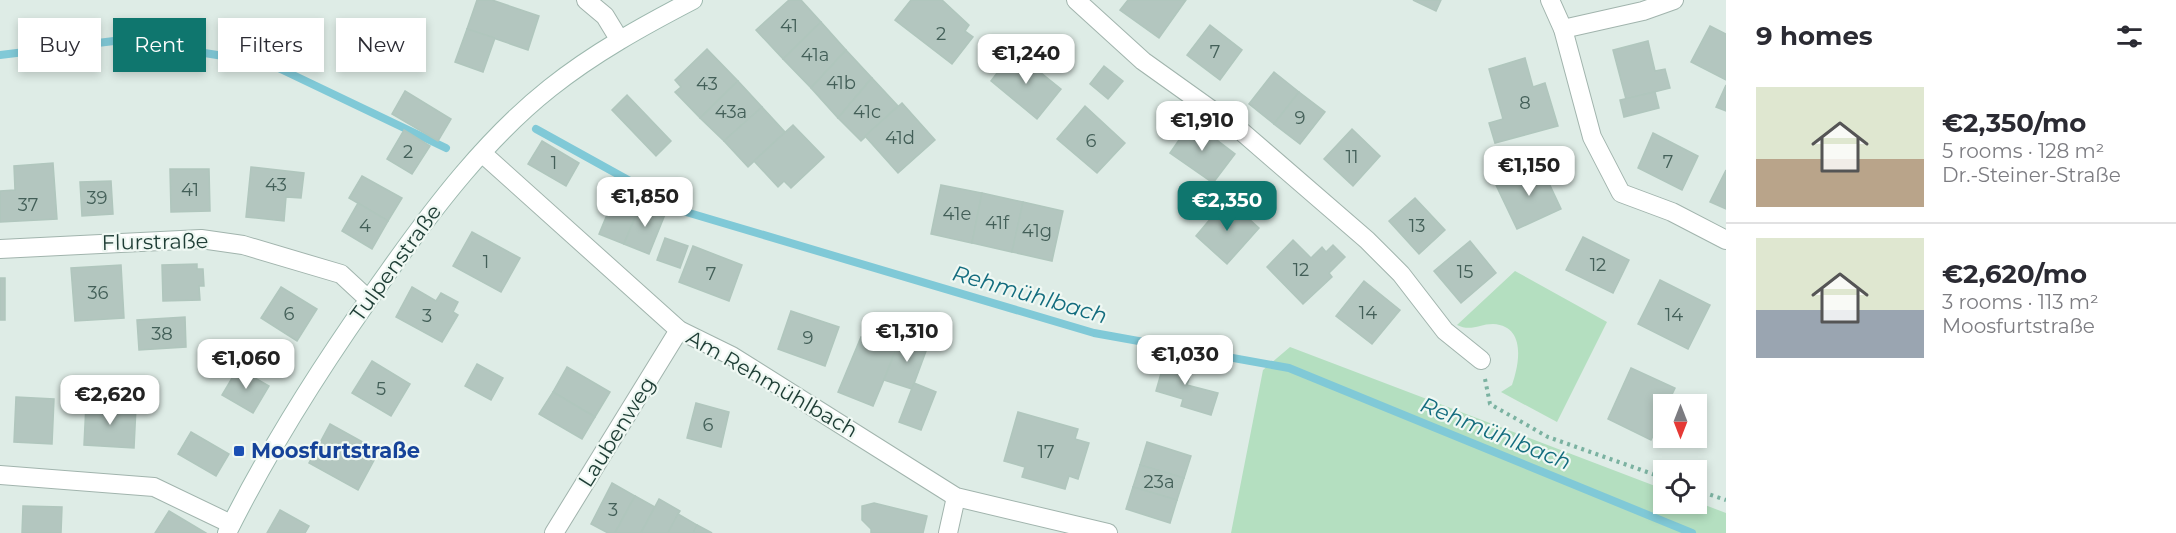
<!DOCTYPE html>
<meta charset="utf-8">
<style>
body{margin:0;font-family:Montserrat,sans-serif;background:#f2f2f3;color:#2b2b33;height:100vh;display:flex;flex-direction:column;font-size:22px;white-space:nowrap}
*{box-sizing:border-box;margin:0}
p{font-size:20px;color:#7c7c81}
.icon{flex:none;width:33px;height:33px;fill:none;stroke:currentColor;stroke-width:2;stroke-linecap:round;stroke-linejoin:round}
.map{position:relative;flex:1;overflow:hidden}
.drawer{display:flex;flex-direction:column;background:#fff;width:450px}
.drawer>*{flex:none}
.top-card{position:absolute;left:18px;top:18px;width:570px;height:54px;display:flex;gap:12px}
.needle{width:39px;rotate:180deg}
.tools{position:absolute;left:1653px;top:394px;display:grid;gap:12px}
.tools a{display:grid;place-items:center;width:54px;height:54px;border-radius:0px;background:#fff;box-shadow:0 3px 9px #0003;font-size:30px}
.price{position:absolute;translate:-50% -51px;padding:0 14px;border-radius:12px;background:#fff;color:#222;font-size:20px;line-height:39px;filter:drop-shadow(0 2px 3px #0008)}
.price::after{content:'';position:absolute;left:50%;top:36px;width:18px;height:14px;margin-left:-9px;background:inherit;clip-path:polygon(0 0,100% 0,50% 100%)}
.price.selected{background:#0f766e;color:#fff}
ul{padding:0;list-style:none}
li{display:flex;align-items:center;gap:18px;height:150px;padding:0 30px}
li+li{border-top:2px solid #e1e1e2}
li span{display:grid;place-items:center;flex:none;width:168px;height:120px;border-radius:0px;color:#555}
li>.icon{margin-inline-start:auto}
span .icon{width:72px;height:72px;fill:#fffc;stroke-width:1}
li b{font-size:26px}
h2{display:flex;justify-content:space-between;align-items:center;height:72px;padding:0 30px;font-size:26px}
.chip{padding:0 21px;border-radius:0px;background:#fff;box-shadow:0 3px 9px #0003;font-size:21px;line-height:54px}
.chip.selected{background:#0f766e;color:#fff}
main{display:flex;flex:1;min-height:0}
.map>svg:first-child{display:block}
.green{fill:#b4dfc0}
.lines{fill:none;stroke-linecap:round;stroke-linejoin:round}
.stream{stroke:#80c9d7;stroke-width:8}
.building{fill:#b3c6bf;stroke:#b0c6bd;stroke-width:1.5}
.street-casing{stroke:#a1b4ad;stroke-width:20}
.secondary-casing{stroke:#9cb8ae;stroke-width:20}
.path{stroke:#7bb2a1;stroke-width:4;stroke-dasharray:3 4.5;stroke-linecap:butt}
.street{stroke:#fff;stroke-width:18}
.secondary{stroke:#fff;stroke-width:18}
.transit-dot{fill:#1a4fb4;stroke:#eff8f3;stroke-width:2}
.labels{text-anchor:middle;stroke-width:4.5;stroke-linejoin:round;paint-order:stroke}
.number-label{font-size:18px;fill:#435f58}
.street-label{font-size:21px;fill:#1e3d35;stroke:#eff8f3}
.transit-label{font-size:21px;font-weight:bold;fill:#164399;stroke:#eff8f3;text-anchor:start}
.water-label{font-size:22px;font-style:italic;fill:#136c7e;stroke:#eff8f3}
</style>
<main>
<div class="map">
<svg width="1726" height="533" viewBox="0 0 1726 533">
<rect width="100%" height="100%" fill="#deece6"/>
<g class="green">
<path d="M1515,271L1607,322L1557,422L1501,392L1512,385C1519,365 1527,326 1493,324C1479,324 1471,332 1457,325Z"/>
<polygon points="1290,347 1663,489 1664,504 1697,502 1726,513 1726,533 1231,533 1263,370"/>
</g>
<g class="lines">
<g class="stream">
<polyline points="0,55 122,40 268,63 446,148"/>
<polyline points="536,129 686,212 1094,333 1289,368 1692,533"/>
</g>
</g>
<g class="building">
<polygon points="477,0 492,0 539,16 528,50 467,29"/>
<polygon points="789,0 801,0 821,22 783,59 756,30"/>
<polygon points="911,0 942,0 969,25 965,31 973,37 952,64 895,20"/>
<polygon points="1128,0 1186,0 1159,38 1120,10"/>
<polygon points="1413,0 1441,0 1436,11"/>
<polygon points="821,22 846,50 811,88 783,59"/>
<polygon points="1210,25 1242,50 1220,80 1187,55"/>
<polygon points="1710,26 1726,34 1726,80 1691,62"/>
<polygon points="467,29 495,38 483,72 455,62"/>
<polygon points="1648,41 1655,71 1665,69 1670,88 1626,99 1613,50"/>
<polygon points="707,49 738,81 700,118 675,92 681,87 675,80"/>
<polygon points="846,50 872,78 838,118 811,88"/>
<polygon points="1014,51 1061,89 1037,119 991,81"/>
<polygon points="1525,58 1533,87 1545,83 1558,126 1495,143 1489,123 1503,119 1489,69"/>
<polygon points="1104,66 1123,81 1108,99 1090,84"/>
<polygon points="1274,72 1299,92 1274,124 1249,104"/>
<polygon points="872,78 898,106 861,141 838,118"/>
<polygon points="738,81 762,107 724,141 700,118"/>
<polygon points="1726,85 1726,111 1716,107"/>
<polygon points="405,91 451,119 438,141 392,114"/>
<polygon points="1299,92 1325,112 1300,144 1274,124"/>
<polygon points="1655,92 1659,108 1624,117 1620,100"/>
<polygon points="627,95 671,141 656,156 612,110"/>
<polygon points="902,103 935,140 898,173 865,136"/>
<polygon points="1085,106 1125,143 1097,173 1057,139"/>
<polygon points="762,107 785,132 748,167 724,141"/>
<polygon points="1192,121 1235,154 1213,183 1170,153"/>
<polygon points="793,125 824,157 791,188 784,181 778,187 754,161"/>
<polygon points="1352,129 1380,156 1353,186 1324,159"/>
<polygon points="404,130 430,146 412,174 387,159"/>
<polygon points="1653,133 1698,156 1682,190 1638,168"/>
<polygon points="542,141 579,163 566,186 528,164"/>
<polygon points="53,163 57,219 0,222 0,191 15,190 14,166"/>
<polygon points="1540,164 1561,209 1517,229 1496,185"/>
<polygon points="251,167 304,173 301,198 286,197 284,221 246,217"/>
<polygon points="170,169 209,169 210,211 171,212"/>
<polygon points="1726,170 1726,209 1710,202"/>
<polygon points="362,176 402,198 388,221 349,198"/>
<polygon points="111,181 113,214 82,216 80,182"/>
<polygon points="941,185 982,193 972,243 931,234"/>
<polygon points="616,193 641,203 624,244 599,234"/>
<polygon points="982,193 1023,202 1012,252 972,243"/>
<polygon points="1415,198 1445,230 1419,254 1389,221"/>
<polygon points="1227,199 1259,228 1227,264 1196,236"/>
<polygon points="1023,202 1063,211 1052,261 1012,252"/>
<polygon points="358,203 388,221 372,249 342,231"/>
<polygon points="641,203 666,212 649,254 624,244"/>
<polygon points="472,232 520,258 501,292 453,266"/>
<polygon points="1583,237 1629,260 1613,293 1566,270"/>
<polygon points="665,238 688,246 680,268 657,260"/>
<polygon points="1293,240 1311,258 1322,247 1326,252 1333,245 1345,257 1329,273 1332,277 1303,304 1267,267"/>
<polygon points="1470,241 1496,273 1461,303 1434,271"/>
<polygon points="693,246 742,265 729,301 679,282"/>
<polygon points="197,264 197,269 203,269 204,286 199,286 200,300 163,301 162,265"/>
<polygon points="121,265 124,318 75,321 71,268"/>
<rect x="0" y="278" width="5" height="42"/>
<polygon points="1660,280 1710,305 1688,349 1638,324"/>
<polygon points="1364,281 1400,310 1372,344 1336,316"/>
<polygon points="281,287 317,309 297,341 261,318"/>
<polygon points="412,287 436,301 441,293 458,302 453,312 458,315 442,342 396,317"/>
<polygon points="791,311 839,327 825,366 778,349"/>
<polygon points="185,317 186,347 139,350 137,320"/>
<polygon points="861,337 896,351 873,406 838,392"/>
<polygon points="911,337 929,343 912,389 884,380 898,344 907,347"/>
<polygon points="1166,356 1194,364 1187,385 1218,393 1211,415 1181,406 1183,399 1156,391"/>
<polygon points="372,361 410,384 391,416 352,393"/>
<polygon points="477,364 503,378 491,400 465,386"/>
<polygon points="567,367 610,392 595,417 553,392"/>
<polygon points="238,368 269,386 253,413 222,395"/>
<polygon points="1631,368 1675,388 1667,405 1664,405 1664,413 1651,440 1608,419"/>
<polygon points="914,383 936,392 921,430 899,422"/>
<polygon points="553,392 595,417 582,439 539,414"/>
<polygon points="16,397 54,399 52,444 14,442"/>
<polygon points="696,403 729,412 721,447 687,438"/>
<polygon points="86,404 136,407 134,448 84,445"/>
<polygon points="1018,412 1078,429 1075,439 1089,443 1078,479 1069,476 1065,489 1022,477 1025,467 1004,461"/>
<polygon points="330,424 379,451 358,490 309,463"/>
<polygon points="191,432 229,454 216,476 178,454"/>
<polygon points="1147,442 1191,456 1184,478 1140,465"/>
<polygon points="1140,465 1184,478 1177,500 1133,487"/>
<polygon points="612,483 635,496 615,533 608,533 591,524"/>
<polygon points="1133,487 1177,500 1170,523 1126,509"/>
<polygon points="635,496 655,507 641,533 615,533"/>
<polygon points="659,499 680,511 678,514 668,533 641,533"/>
<polygon points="874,503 927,516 923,533 871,533 871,529 862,520 862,506"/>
<polygon points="23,506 62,507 61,533 22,533"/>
<polygon points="280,510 309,526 305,533 267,533"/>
<polygon points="169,511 206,533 155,533"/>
<polygon points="678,514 697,525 693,533 668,533"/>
<polygon points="697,525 712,533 693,533"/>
</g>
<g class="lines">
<defs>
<g id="street">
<polyline points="586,0 605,16 619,39"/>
<polyline points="1076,0 1143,61 1241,131 1367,240 1401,274 1445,331 1481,360"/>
<polyline points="1550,0 1563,29 1592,137 1621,193 1672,212 1726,240"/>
<polyline points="1563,29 1643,11 1674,0"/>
<polyline points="482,153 679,330 732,356 956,497 1108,533"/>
<polyline points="0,249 201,239 243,245 341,274 368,299"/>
<polyline points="0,475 154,487 231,524"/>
<polyline points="554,533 679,330"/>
<polyline points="948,533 956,497"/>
</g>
<path id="secondary" d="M227,533C273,441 329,354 389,271C435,206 487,138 550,88C594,53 643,26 693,0"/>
</defs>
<use href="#street" class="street-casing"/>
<use href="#secondary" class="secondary-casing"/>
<g class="path">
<polyline points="1485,379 1490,404 1548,437 1664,478"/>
<polyline points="1696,490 1726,500"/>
</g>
<use href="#street" class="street"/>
<use href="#secondary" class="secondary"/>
</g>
<rect class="transit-dot" x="233" y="445" width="12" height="12" rx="3"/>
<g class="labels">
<g class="number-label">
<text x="789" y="32">41</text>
<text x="941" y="40">2</text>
<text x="1215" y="58">7</text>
<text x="815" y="61">41a</text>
<text x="841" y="89">41b</text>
<text x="707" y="90">43</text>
<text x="1525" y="109">8</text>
<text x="731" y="118">43a</text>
<text x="867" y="118">41c</text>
<text x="1300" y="124">9</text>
<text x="900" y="144">41d</text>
<text x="1091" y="147">6</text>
<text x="408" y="158">2</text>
<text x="1352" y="163">11</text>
<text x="1668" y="168">7</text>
<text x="554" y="169">1</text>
<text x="276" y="191">43</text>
<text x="190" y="196">41</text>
<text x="97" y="204">39</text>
<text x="28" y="211">37</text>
<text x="957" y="220">41e</text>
<text x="997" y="229">41f</text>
<text x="365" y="232">4</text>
<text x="1417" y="232">13</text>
<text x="1037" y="237">41g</text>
<text x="486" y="268">1</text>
<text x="1598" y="271">12</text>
<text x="1301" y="276">12</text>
<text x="1465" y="278">15</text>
<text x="711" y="280">7</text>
<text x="98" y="299">36</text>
<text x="1368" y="319">14</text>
<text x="289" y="320">6</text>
<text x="1674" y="321">14</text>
<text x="427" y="322">3</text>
<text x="162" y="340">38</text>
<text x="808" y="344">9</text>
<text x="381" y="395">5</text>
<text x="708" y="431">6</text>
<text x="1046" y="458">17</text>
<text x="1159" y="488">23a</text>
<text x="613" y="516">3</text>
</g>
<g class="street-label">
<text transform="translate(155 242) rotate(-1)" y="7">Flurstraße</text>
<text transform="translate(396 263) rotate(-54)" y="7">Tulpenstraße</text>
<text transform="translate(772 384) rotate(30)" y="7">Am Rehmühlbach</text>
<text transform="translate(617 432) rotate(-58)" y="7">Laubenweg</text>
</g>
<g class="transit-label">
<text x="251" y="458">Moosfurtstraße</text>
</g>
<g class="water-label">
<text transform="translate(1030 294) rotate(16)" y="8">Rehmühlbach</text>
<text transform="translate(1496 433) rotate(22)" y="8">Rehmühlbach</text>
</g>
</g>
</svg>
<div class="tools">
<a><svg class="needle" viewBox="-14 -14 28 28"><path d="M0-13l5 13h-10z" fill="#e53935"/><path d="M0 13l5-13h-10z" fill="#7c7c81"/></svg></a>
<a><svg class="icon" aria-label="locate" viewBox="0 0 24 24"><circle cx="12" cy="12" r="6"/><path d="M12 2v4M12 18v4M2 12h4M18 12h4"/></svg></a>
</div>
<b class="price" style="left:1026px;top:85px">€1,240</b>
<b class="price" style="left:1202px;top:152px">€1,910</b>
<b class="price" style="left:1529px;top:197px">€1,150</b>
<b class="price" style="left:645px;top:228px">€1,850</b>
<b class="price selected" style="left:1227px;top:232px">€2,350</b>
<b class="price" style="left:907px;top:363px">€1,310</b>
<b class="price" style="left:1185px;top:386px">€1,030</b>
<b class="price" style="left:246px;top:390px">€1,060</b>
<b class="price" style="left:110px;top:426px">€2,620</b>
<div class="top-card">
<a class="chip">Buy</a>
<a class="chip selected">Rent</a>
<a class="chip">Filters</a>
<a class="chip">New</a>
</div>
</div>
<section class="drawer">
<h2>9 homes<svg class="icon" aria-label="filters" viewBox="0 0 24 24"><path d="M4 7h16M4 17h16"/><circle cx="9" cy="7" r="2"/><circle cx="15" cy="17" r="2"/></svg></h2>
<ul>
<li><span style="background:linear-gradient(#dfe7d0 60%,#b9a48a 0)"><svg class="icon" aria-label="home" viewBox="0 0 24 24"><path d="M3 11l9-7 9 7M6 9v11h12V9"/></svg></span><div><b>€2,350/mo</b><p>5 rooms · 128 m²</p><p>Dr.-Steiner-Straße</p></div></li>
<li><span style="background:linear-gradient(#dfe7d0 60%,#9aa5b1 0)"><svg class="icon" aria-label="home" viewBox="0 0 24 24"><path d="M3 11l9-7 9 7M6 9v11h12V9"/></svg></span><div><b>€2,620/mo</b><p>3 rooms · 113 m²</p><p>Moosfurtstraße</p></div></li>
</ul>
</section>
</main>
